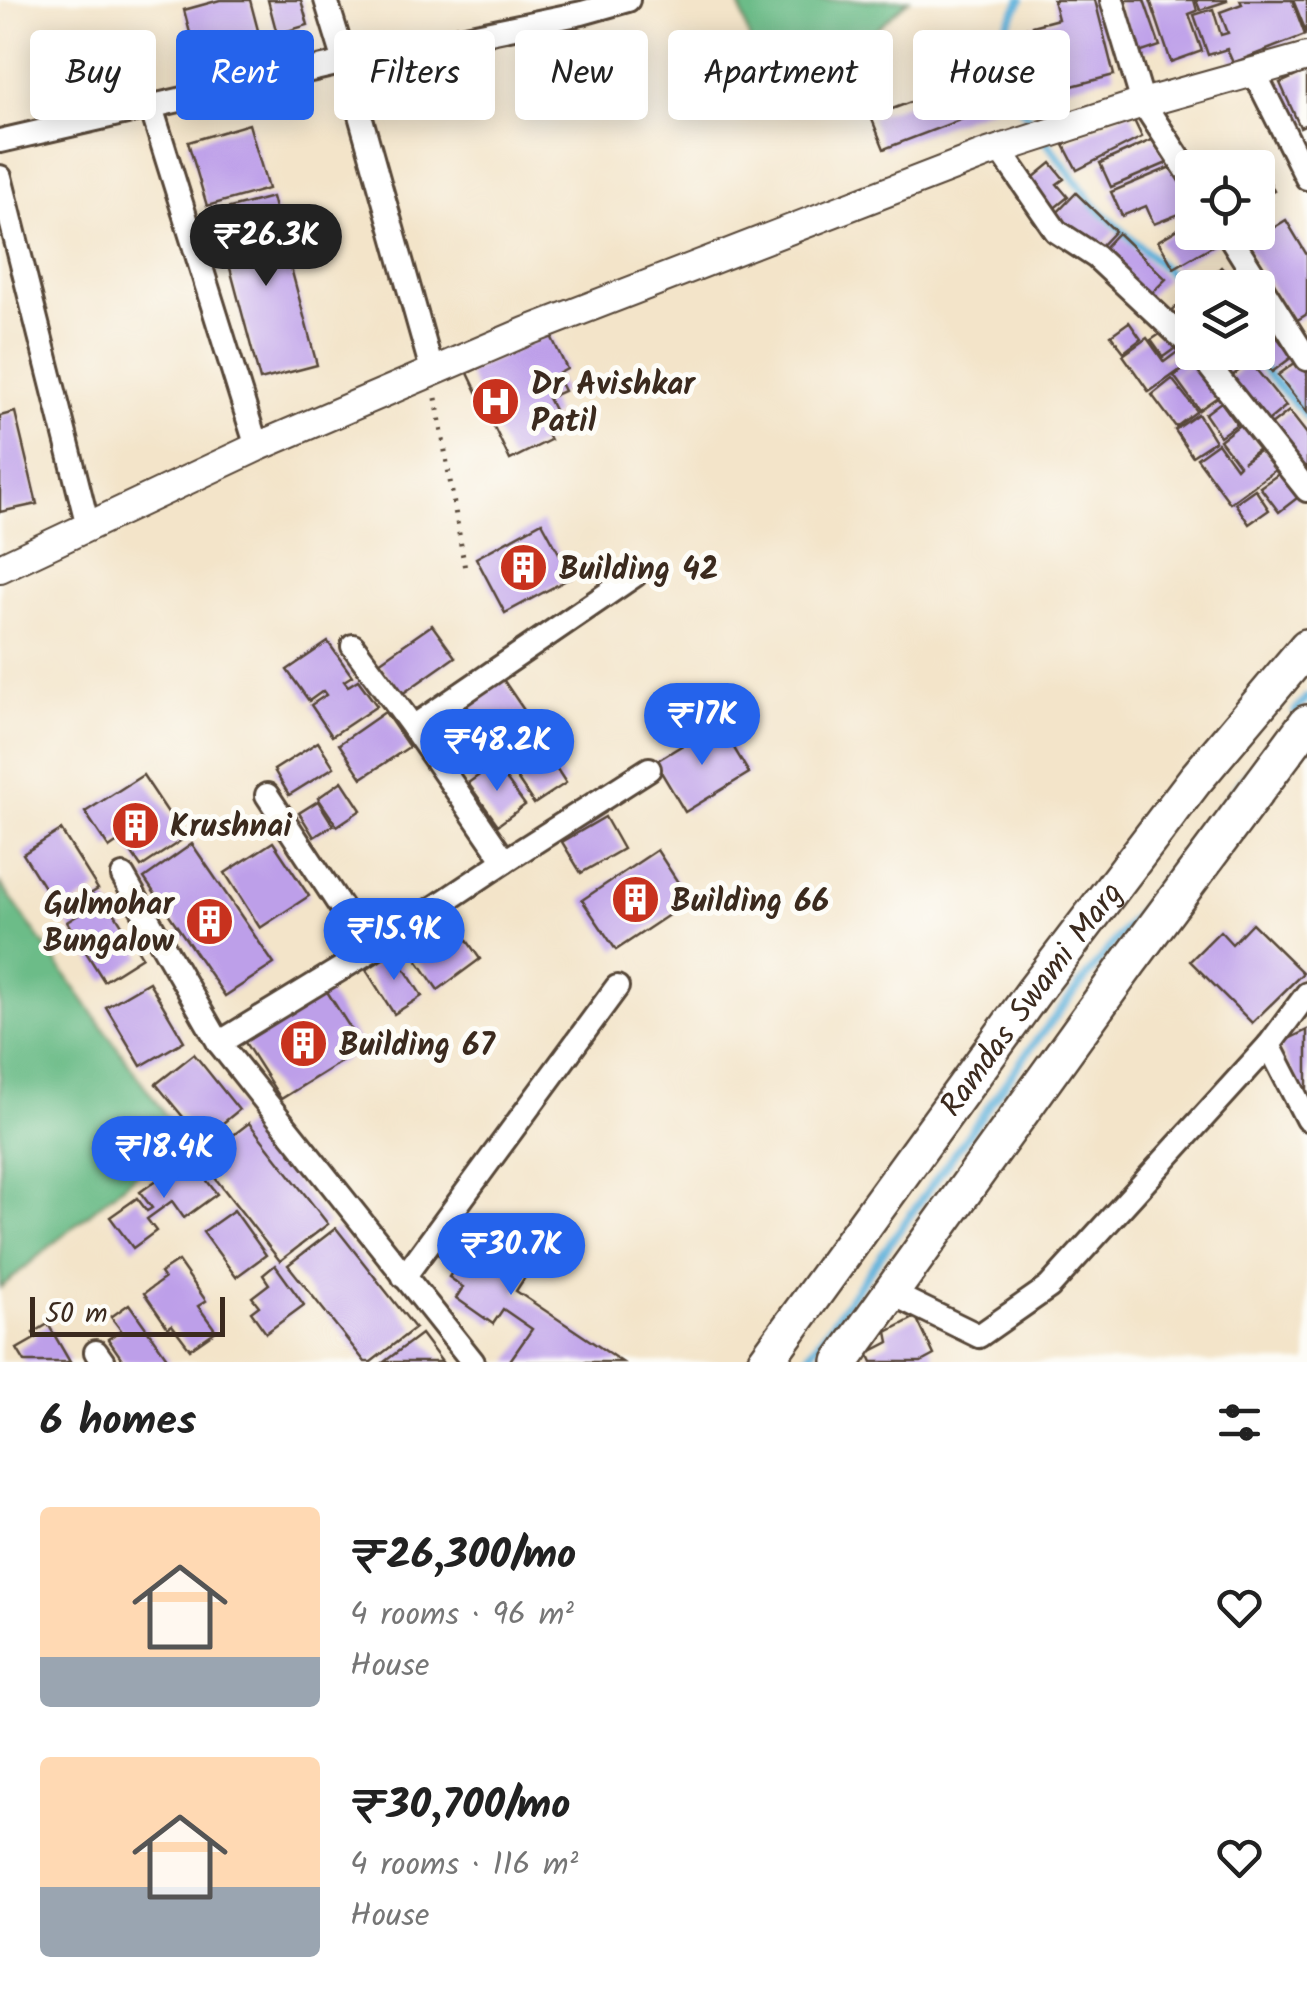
<!DOCTYPE html>
<meta charset="utf-8">
<style>
body{margin:0;font-family:Kalam,sans-serif;background:#f2f2f2;color:#222;height:100vh;display:flex;flex-direction:column;font-size:38px;white-space:nowrap}
*{box-sizing:border-box;margin:0}
p{font-size:32px;color:#767676}
.icon{flex:none;width:55px;height:55px;fill:none;stroke:currentColor;stroke-width:2;stroke-linecap:round;stroke-linejoin:round}
.map{position:relative;height:1362px;overflow:hidden}
.drawer{display:flex;flex-direction:column;background:#fff;flex:1}
.drawer>*{flex:none}
.hud{position:absolute;left:30px;top:30px;width:1248px;height:90px;display:flex;gap:20px}
.fabs{position:absolute;left:1175px;top:150px;display:grid;gap:20px}
.fabs a{display:grid;place-items:center;width:100px;height:100px;border-radius:10px;background:#fff;box-shadow:0 5px 25px #0003;font-size:50px}
.scale{position:absolute;left:30px;bottom:25px;width:195px;box-sizing:border-box;padding-left:10px;border:5px solid #3b2a1e;border-top:0;font-size:28px;line-height:35px;white-space:nowrap;color:#3b2a1e;-webkit-text-stroke:8px #fdfcf7;paint-order:stroke}
.price{position:absolute;translate:-50% -85px;padding:0 22px;border-radius:35px;background:#2563eb;color:#fff;font-size:32px;line-height:65px;filter:drop-shadow(0 2px 5px #0008)}
.price::after{content:'';position:absolute;left:50%;top:60px;width:30px;height:22px;margin-left:-15px;background:inherit;clip-path:polygon(0 0,100% 0,50% 100%)}
.price.active{background:#222;color:#fff}
ul{padding:0;list-style:none}
li{display:flex;align-items:center;gap:30px;height:250px;padding:0 40px}
li span{display:grid;place-items:center;flex:none;width:280px;height:200px;border-radius:10px;color:#555}
li>.icon{margin-inline-start:auto}
span .icon{width:120px;height:120px;fill:#fffc;stroke-width:1}
li b{font-size:42px}
h2{display:flex;justify-content:space-between;align-items:center;height:120px;padding:0 40px;font-size:42px}
.pill{padding:0 35px;border-radius:10px;background:#fff;box-shadow:0 5px 25px #0003;font-size:35px;line-height:90px}
.pill.active{background:#2563eb;color:#fff}
.map>svg:first-child{display:block}
.forest{fill:#6cbc88;stroke:#547353;stroke-width:2.5}
.lines{fill:none;stroke-linecap:round;stroke-linejoin:round}
.stream{stroke:#5fb1da;stroke-width:8}
.building{fill:#bd9fe9}
.minor-casing{stroke:#574638;stroke-width:28}
.tertiary-casing{stroke:#574638;stroke-width:32}
.primary-casing{stroke:#574638;stroke-width:40}
.path{stroke:#574638;stroke-width:5;stroke-dasharray:2.5 8;stroke-linecap:butt}
.minor{stroke:#fff;stroke-width:22}
.tertiary{stroke:#fff;stroke-width:28}
.primary{stroke:#fff;stroke-width:35}
.labels{text-anchor:middle;stroke-width:10;stroke-linejoin:round;paint-order:stroke}
.poi-label{font-size:32px;font-weight:bold;fill:#3b2a1e;stroke:#fdfcf7;text-anchor:start}
.street-label{font-size:32px;fill:#3b2a1e;stroke:#fdfcf7}
</style>
<div class="map">
<svg width="1307" height="1362" viewBox="0 0 1307 1362">
<rect width="100%" height="100%" fill="#fdfcf7"/>
<filter id="ink" filterUnits="userSpaceOnUse"><feTurbulence type="fractalNoise" baseFrequency=".01" numOctaves="2"/><feDisplacementMap in="SourceGraphic" scale="20" xChannelSelector="R" yChannelSelector="G"/><feConvolveMatrix kernelMatrix="1 2 1 2 8 2 1 2 1" color-interpolation-filters="sRGB"/></filter>
<filter id="wash" filterUnits="userSpaceOnUse"><feTurbulence type="fractalNoise" baseFrequency=".0048" numOctaves="4" result="noise"/><feDisplacementMap in="SourceGraphic" scale="40" xChannelSelector="R" yChannelSelector="G"/><feGaussianBlur stdDeviation="2.25" result="paint"/><feColorMatrix in="noise" values="0 0 0 0 0 0 0 0 0 0 0 0 0 0 0 0 0 1.4 0 .05"/><feComposite in="paint" operator="in"/></filter>
<g filter="url(#wash)">
<rect width="100%" height="100%" fill="#f3e4c9"/>
<g class="forest">
<path d="M738,0H909C873,30 826,81 779,89L760,76Z"/>
<polygon points="0,883 181,1137 0,1288"/>
</g>
<g class="lines">
<g class="stream">
<polyline points="1021,0 1001,36 1004,85 1093,204 1192,294"/>
<polyline points="1248,352 1307,417"/>
<polyline points="1295,712 1307,697"/>
<polyline points="804,1362 1032,1046 1250,771"/>
</g>
</g>
<g id="blocks">
<g class="building">
<polygon points="220,0 250,0 260,38 196,56 184,10"/>
<polygon points="268,0 301,0 308,25 277,34"/>
<polygon points="1053,0 1095,0 1114,75 1049,92 1032,26 1058,19"/>
<polygon points="1118,0 1144,0 1160,46 1136,54"/>
<polygon points="1150,0 1194,0 1197,11 1189,14 1202,51 1171,62"/>
<polygon points="1196,0 1227,0 1227,1 1200,10"/>
<polygon points="1240,0 1292,0 1305,35 1233,63 1227,49 1208,55 1194,15 1213,9 1221,35 1228,33 1220,12 1242,4"/>
<polygon points="1293,0 1307,0 1307,34"/>
<polygon points="1026,28 1044,87 1019,95 1001,36"/>
<polygon points="1307,71 1307,124 1300,127 1280,83"/>
<polygon points="987,73 999,105 884,149 871,117"/>
<polygon points="1130,112 1142,137 1077,170 1064,145"/>
<polygon points="249,124 268,189 207,206 188,142"/>
<polygon points="1156,138 1167,163 1111,187 1100,163"/>
<polygon points="1260,162 1274,191 1258,199 1258,168 1250,168"/>
<polygon points="1051,163 1064,179 1057,184 1068,197 1052,210 1028,182"/>
<polygon points="1178,164 1192,198 1192,209 1154,224 1146,206 1122,216 1111,192"/>
<polygon points="1076,193 1115,231 1094,253 1055,215"/>
<polygon points="272,197 317,365 260,380 215,212"/>
<polygon points="1286,220 1307,255 1307,314 1294,322 1246,245"/>
<polygon points="1192,221 1192,232 1214,232 1219,242 1174,268 1158,241"/>
<polygon points="1118,233 1166,279 1146,299 1099,253"/>
<polygon points="1221,267 1239,288 1199,288"/>
<polygon points="1186,298 1192,306 1192,341 1168,314"/>
<polygon points="1258,312 1292,357 1272,372 1258,354"/>
<polygon points="1129,322 1141,339 1124,352 1111,335"/>
<polygon points="1169,328 1181,344 1163,357 1151,340"/>
<polygon points="550,334 567,369 556,375 564,391 548,398 556,414 541,421 550,440 510,460 468,373"/>
<polygon points="1147,338 1164,362 1180,350 1190,363 1149,392 1123,355"/>
<polygon points="1201,352 1238,352 1243,358 1224,376"/>
<polygon points="1299,360 1307,371 1307,412 1278,375"/>
<polygon points="1195,362 1219,396 1199,410 1174,376"/>
<polygon points="1250,362 1286,406 1263,425 1227,380"/>
<polygon points="1172,379 1197,411 1176,427 1152,395"/>
<polygon points="1221,402 1237,424 1220,436 1205,414"/>
<polygon points="1289,411 1307,434 1307,481 1266,429"/>
<polygon points="15,412 37,504 0,512 0,416"/>
<polygon points="1198,414 1215,441 1192,456 1175,430"/>
<polygon points="1242,423 1260,448 1243,462 1264,448 1278,468 1230,503 1197,458 1218,443 1236,468 1239,465 1220,440"/>
<polygon points="1283,471 1301,495 1279,512 1260,487"/>
<polygon points="1255,489 1269,510 1249,524 1235,503"/>
<polygon points="542,522 572,577 505,613 476,558"/>
<polygon points="432,625 455,657 402,694 379,662"/>
<polygon points="328,642 352,676 344,681 348,686 358,680 377,706 332,736 311,705 326,695 323,691 309,701 287,670"/>
<polygon points="500,675 530,719 493,744 463,700"/>
<polygon points="385,712 409,747 362,778 339,744"/>
<polygon points="719,723 749,773 685,812 655,762"/>
<polygon points="533,732 566,783 534,804 500,753"/>
<polygon points="318,742 334,767 289,795 274,770"/>
<polygon points="495,764 525,805 498,825 468,783"/>
<polygon points="143,775 185,838 141,867 122,839 109,848 85,812"/>
<polygon points="342,781 361,810 337,826 318,798"/>
<polygon points="318,801 333,825 314,837 299,813"/>
<polygon points="605,817 623,849 581,873 562,842"/>
<polygon points="61,830 98,889 60,913 23,854"/>
<polygon points="273,842 309,896 260,928 225,873"/>
<polygon points="192,844 274,964 225,996 144,878"/>
<polygon points="657,850 690,901 616,950 582,900"/>
<polygon points="105,898 142,957 104,981 67,922"/>
<polygon points="448,913 480,959 438,990 405,943"/>
<polygon points="1252,923 1303,973 1252,1023 1190,961 1220,931 1232,944"/>
<polygon points="394,952 422,996 394,1014 366,970"/>
<polygon points="149,982 184,1041 141,1066 106,1007"/>
<polygon points="326,990 363,1048 281,1099 244,1041"/>
<polygon points="1307,1030 1307,1100 1278,1044"/>
<polygon points="194,1054 239,1110 202,1140 156,1084"/>
<polygon points="249,1123 328,1224 280,1261 201,1160"/>
<polygon points="189,1157 217,1194 184,1218 172,1201 147,1219 156,1231 133,1248 110,1217 137,1198 147,1211 152,1208 140,1192"/>
<polygon points="234,1210 266,1255 236,1277 203,1232"/>
<polygon points="462,1216 507,1247 501,1256 527,1274 516,1291 622,1362 509,1362 532,1329 503,1309 493,1324 456,1298 463,1287 449,1277 456,1267 436,1253"/>
<polygon points="336,1228 415,1328 371,1362 365,1362 288,1265"/>
<polygon points="178,1261 206,1301 198,1306 216,1331 190,1349 172,1325 168,1328 144,1293 164,1279 160,1273"/>
<polygon points="275,1265 304,1305 266,1333 251,1312 259,1306 252,1297 269,1284 263,1275"/>
<polygon points="129,1304 170,1362 124,1362 108,1339 121,1330 111,1317"/>
<polygon points="916,1317 934,1355 921,1362 872,1362 868,1353 889,1342 887,1332"/>
<polygon points="48,1324 70,1362 25,1362 17,1349 36,1338 33,1333"/>
<polygon points="421,1334 442,1362 384,1362"/>
</g>
</g>
</g>
<g filter="url(#ink)">
<use href="#blocks" fill-opacity="0" stroke="#574638" stroke-width="2.5"/>
<g class="lines">
<defs>
<g id="minor">
<polyline points="1112,0 1143,103 1192,178"/>
<polyline points="1254,72 1307,178"/>
<polyline points="151,107 257,447"/>
<polyline points="0,141 345,62 326,0"/>
<polyline points="1000,150 1056,231 1096,257 1192,347"/>
<polyline points="0,177 88,526"/>
<polyline points="1227,232 1307,359"/>
<polyline points="1198,352 1307,490"/>
<polyline points="432,370 345,62 582,13 628,0"/>
<polyline points="353,646 413,727"/>
<polyline points="267,795 370,951"/>
<polyline points="505,861 649,769"/>
<polyline points="123,876 219,1043"/>
<polyline points="1269,1045 1307,1119"/>
<polyline points="404,1277 617,987"/>
<polyline points="891,1293 979,1336 1049,1287 1269,1045 1307,994"/>
<polyline points="96,1352 103,1362"/>
<polyline points="473,1362 219,1043 370,951 505,861 413,727 635,575"/>
</g>
<polyline id="tertiary" points="0,568 257,447 525,332 985,154 1143,103 1307,57"/>
<g id="primary">
<path id="s1" d="M765,1362L1035,990L1195,780L1307,647"/>
<polyline points="841,1362 1129,962 1307,723"/>
</g>
</defs>
<use href="#minor" class="minor-casing"/>
<use href="#tertiary" class="tertiary-casing"/>
<use href="#primary" class="primary-casing"/>
<polyline class="path" points="436,398 465,569"/>
<use href="#minor" class="minor"/>
<use href="#tertiary" class="tertiary"/>
<use href="#primary" class="primary"/>
</g>
</g>
<defs>
<symbol id="hospital-disc" viewBox="-11 -11 22 22"><circle r="9.5" fill="#c8321e" stroke="#fdfcf7"/><path d="M-5-5h3v3.5h4V-5h3V5h-3V1.5h-4V5h-3Z" fill="#fff"/></symbol>
<symbol id="building-disc" viewBox="-11 -11 22 22"><circle r="9.5" fill="#c8321e" stroke="#fdfcf7"/><path d="M-4-6H4V6H1V3H-1V6H-4ZM-2.5-4.3h1.7v1.8h-1.7ZM.8-4.3h1.7v1.8H.8ZM-2.5-1h1.7V.8h-1.7ZM.8-1h1.7V.8H.8Z" fill="#fff"/></symbol>
</defs>
<g fill-rule="evenodd">
<use href="#hospital-disc" x="468" y="374" width="55" height="55"/>
<use href="#building-disc" x="496" y="540" width="55" height="55"/>
<use href="#building-disc" x="108" y="798" width="55" height="55"/>
<use href="#building-disc" x="608" y="872" width="55" height="55"/>
<use href="#building-disc" x="182" y="894" width="55" height="55"/>
<use href="#building-disc" x="276" y="1016" width="55" height="55"/>
</g>
<g class="labels">
<g class="poi-label">
<text x="531" y="394">Dr Avishkar<tspan x="531" dy="37">Patil</tspan></text>
<text x="559" y="579">Building 42</text>
<text x="170" y="836">Krushnai</text>
<text x="671" y="911">Building 66</text>
<text x="174" y="914" text-anchor="end">Gulmohar<tspan x="174" dy="37">Bungalow</tspan></text>
<text x="339" y="1055">Building 67</text>
</g>
<g class="street-label">
<text dy="11" stroke="none"><textPath href="#s1" startOffset="450">Ramdas Swami Marg</textPath></text>
</g>
</g>
</svg>
<div class="fabs">
<a><svg class="icon" aria-label="locate" viewBox="0 0 24 24"><circle cx="12" cy="12" r="6"/><path d="M12 2v4M12 18v4M2 12h4M18 12h4"/></svg></a>
<a><svg class="icon" aria-label="layers" viewBox="0 0 24 24"><path d="M12 4l9 5-9 5-9-5zM3 14l9 5 9-5"/></svg></a>
</div>
<div class="scale">50 m</div>
<b class="price active" style="left:266px;top:289px">₹26.3K</b>
<b class="price" style="left:702px;top:768px">₹17K</b>
<b class="price" style="left:497px;top:794px">₹48.2K</b>
<b class="price" style="left:394px;top:983px">₹15.9K</b>
<b class="price" style="left:164px;top:1201px">₹18.4K</b>
<b class="price" style="left:511px;top:1298px">₹30.7K</b>
<div class="hud">
<a class="pill">Buy</a>
<a class="pill active">Rent</a>
<a class="pill">Filters</a>
<a class="pill">New</a>
<a class="pill">Apartment</a>
<a class="pill">House</a>
</div>
</div>
<section class="drawer">
<h2>6 homes<svg class="icon" aria-label="filters" viewBox="0 0 24 24"><path d="M4 7h16M4 17h16"/><circle cx="9" cy="7" r="2"/><circle cx="15" cy="17" r="2"/></svg></h2>
<ul>
<li><span style="background:linear-gradient(#ffd9b3 75%,#9aa5b1 0)"><svg class="icon" aria-label="home" viewBox="0 0 24 24"><path d="M3 11l9-7 9 7M6 9v11h12V9"/></svg></span><div><b>₹26,300/mo</b><p>4 rooms · 96 m²</p><p>House</p></div><svg class="icon" aria-label="heart" viewBox="0 0 24 24"><path d="M12 20l-8-8c-3-5 5-10 8-4 3-6 11-1 8 4z"/></svg></li>
<li><span style="background:linear-gradient(#ffd9b3 65%,#9aa5b1 0)"><svg class="icon" aria-label="home" viewBox="0 0 24 24"><path d="M3 11l9-7 9 7M6 9v11h12V9"/></svg></span><div><b>₹30,700/mo</b><p>4 rooms · 116 m²</p><p>House</p></div><svg class="icon" aria-label="heart" viewBox="0 0 24 24"><path d="M12 20l-8-8c-3-5 5-10 8-4 3-6 11-1 8 4z"/></svg></li>
</ul>
</section>
